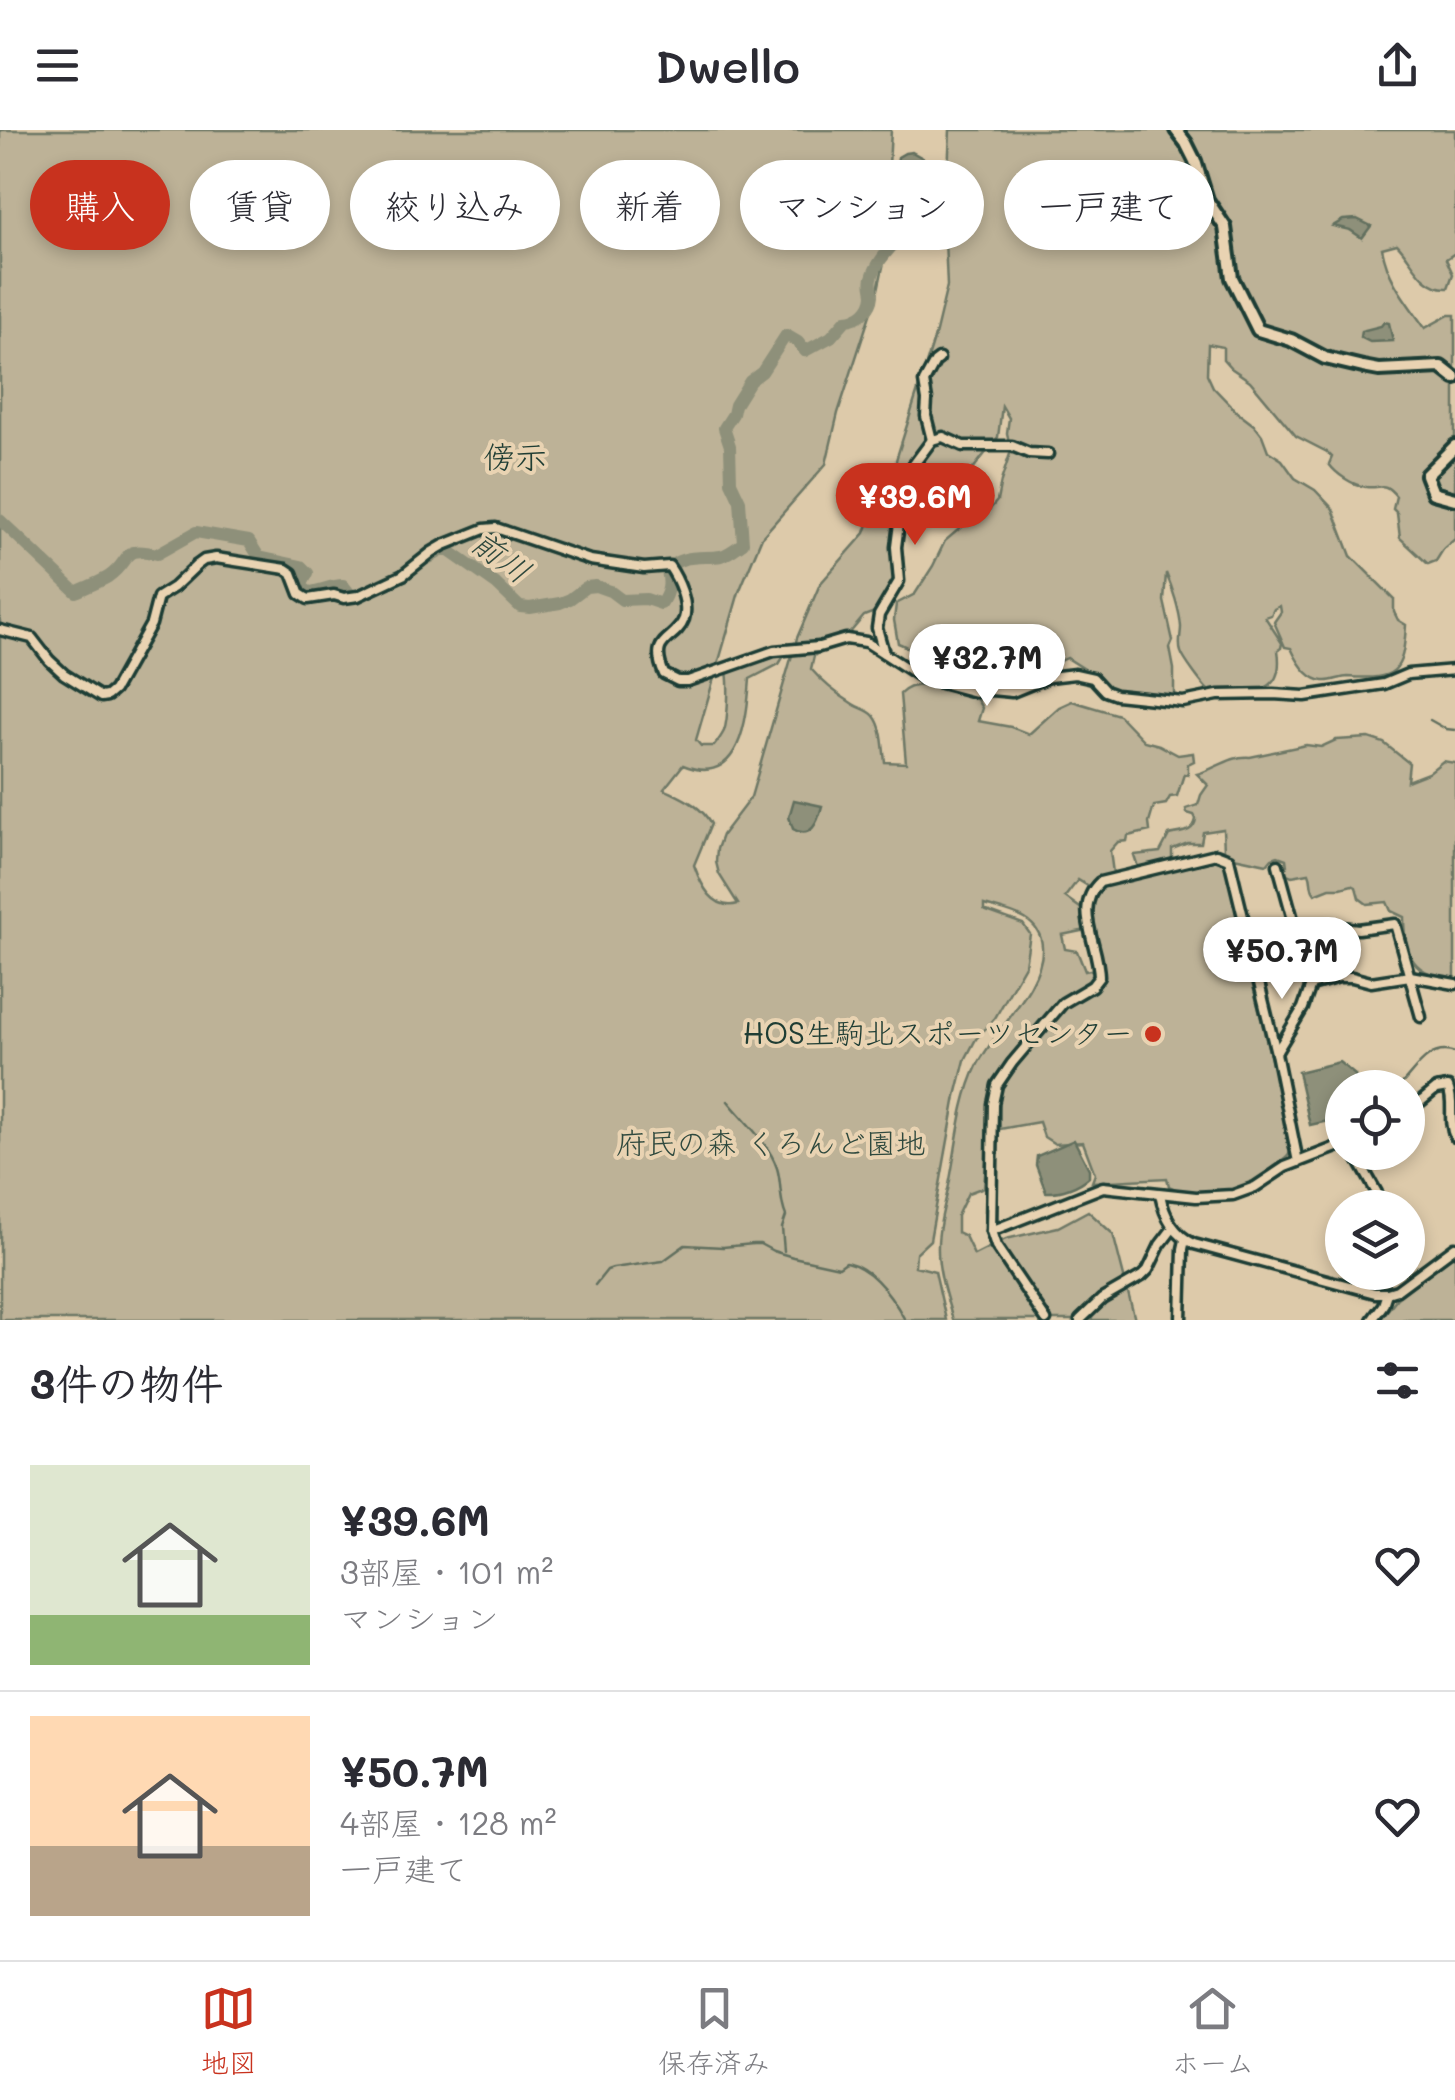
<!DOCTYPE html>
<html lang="ja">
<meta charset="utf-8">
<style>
body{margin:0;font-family:Mali,"Klee One",sans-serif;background:#f2f2f3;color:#2b2b33;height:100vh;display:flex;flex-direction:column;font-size:38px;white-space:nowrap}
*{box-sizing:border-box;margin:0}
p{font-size:32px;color:#7c7c81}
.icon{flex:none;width:55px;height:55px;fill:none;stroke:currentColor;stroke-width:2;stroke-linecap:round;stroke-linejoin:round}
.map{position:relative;height:1190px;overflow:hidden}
.drawer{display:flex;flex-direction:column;background:#fff;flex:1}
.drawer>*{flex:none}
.hud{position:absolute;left:30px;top:30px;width:1395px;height:90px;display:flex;gap:20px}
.buttons{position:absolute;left:1325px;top:940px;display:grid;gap:20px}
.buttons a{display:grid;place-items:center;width:100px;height:100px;border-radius:50%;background:#fff;box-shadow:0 5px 15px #0003;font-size:50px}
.price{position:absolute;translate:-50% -85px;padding:0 22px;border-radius:35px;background:#fff;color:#222;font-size:32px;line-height:65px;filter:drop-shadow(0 2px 5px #0008)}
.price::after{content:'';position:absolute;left:50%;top:60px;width:30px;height:22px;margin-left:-15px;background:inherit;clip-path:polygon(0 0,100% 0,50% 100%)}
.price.active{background:#c8321e;color:#fff}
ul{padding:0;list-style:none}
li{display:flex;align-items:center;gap:30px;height:250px;padding:0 30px}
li+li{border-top:2px solid #e1e1e2}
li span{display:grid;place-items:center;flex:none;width:280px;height:200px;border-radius:0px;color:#555}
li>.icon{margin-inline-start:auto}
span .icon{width:120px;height:120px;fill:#fffc;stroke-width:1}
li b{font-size:42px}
h2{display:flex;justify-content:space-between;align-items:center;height:120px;padding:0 30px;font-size:42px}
.tag{padding:0 35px;border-radius:45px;background:#fff;box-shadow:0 5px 15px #0003;font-size:35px;line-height:90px}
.tag.active{background:#c8321e;color:#fff}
header{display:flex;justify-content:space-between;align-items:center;height:130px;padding:0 30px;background:#fff;font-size:45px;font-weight:600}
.menu{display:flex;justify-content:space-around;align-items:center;height:140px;border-top:2px solid #e1e1e2;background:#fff;font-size:28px;color:#7c7c81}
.menu a{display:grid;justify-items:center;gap:5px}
.menu .active{color:#c8321e}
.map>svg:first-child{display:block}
.green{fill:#bdb297;stroke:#6e7866;stroke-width:2.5}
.water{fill:#8e907a;stroke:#626f5e;stroke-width:2.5}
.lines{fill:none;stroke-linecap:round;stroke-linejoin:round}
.stream{stroke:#626f5e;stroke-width:2.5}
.river{stroke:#8e907a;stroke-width:12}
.minor-casing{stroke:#1f3d34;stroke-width:15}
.major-casing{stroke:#1f3d34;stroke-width:18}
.minor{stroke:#e9d3b2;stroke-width:8}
.major{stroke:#e9d3b2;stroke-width:10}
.poi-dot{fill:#c8321e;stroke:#e9d3b2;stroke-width:4}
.labels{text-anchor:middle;stroke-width:8;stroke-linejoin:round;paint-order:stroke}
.poi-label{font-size:30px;fill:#1f3d34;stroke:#e9d3b2;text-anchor:end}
.park-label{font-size:30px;fill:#2f493e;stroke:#e9d3b2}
.neighbourhood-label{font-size:32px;fill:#1f3d34;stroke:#e9d3b2}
.water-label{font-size:32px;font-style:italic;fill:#30493e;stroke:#e9d3b2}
</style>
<header><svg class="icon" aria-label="menu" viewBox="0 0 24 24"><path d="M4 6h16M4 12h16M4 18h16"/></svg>Dwello<svg class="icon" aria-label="share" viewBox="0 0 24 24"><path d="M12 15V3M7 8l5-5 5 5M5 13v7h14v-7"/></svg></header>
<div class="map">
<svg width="1455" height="1190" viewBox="0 0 1455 1190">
<rect width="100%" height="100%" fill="#ddcaaa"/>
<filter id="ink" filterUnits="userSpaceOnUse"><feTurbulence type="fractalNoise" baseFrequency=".01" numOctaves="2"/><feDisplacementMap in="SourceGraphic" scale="20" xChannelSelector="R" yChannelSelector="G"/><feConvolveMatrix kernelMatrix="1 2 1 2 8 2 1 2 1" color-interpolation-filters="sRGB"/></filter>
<g filter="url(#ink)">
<g class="green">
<path d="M0,0H891L887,72L889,109L878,160L838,283L826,334L762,407L739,462L696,610L701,616H714C718,611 721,607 724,601C728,590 730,549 726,538L787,521L779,534L750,549C747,588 741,659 683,635L664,659C682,668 701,675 711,694L694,735C701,755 713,781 738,774L719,744L716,732L717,719L722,705L751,667L797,508L820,454L865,403L875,373L891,369L898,371L897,447L877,481L864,486L849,504L836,508L814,526L811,539C823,553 837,564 853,574C860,579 868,579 874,586C883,597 883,617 885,632L906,633L900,564C918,545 952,561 975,566L982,578L978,591L1011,597L1029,604L1059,577L1072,571L1119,585L1144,611L1159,615L1178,625L1193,623L1194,631L1188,634V645L1184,644L1177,666L1170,667L1166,674L1154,676L1149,693L1150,701L1128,706L1127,711L1118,712L1110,721L1113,743L1088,756L1078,750L1065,767L1083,780L1086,800L1062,805L1065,819L1077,821L1085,841L1095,839L1094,847L1062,869L1053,878L993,952L984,1057L968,1063L957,1086V1102L965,1106L974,1125L1006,1109L1058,1097L1088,1081L1113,1104L1135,1190H953C946,1166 937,1140 938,1115C938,1095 945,1075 949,1055C957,1016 960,971 977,936C994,901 1045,855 1042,816C1040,786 1008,782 984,775V780L1023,794L1030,804L1025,835L995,888L976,909L965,930L956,966L930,1110L916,1123L915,1136L935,1141L946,1190H0Z"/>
<path d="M950,0H1455V123L1446,129L1453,144L1448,158C1422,159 1413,130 1397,114L1382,118C1388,151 1407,172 1425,198L1449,185H1455V409L1444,418L1436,431L1428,434L1400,408L1397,383L1393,379L1396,366C1383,350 1382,359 1366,357C1352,355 1336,344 1329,334L1332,327L1327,322L1296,306L1250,251L1231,238L1223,229V217L1208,214L1207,244L1213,257L1238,283L1255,296L1262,305L1268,321L1282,330L1295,348L1315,360L1333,379L1351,426L1394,469V482L1398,490L1406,495C1403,544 1396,550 1348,547C1340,547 1332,552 1324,551C1308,550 1297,531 1291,518L1285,517L1274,492L1281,482L1280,476L1274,479L1271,485L1265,487L1282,513L1281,518L1278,520C1286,573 1243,559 1209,561C1203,556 1183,529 1181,522C1178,514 1181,505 1181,497C1180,481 1172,457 1166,443L1164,471L1173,511L1170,518L1174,539V564L1172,569L1112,562L1097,547L1067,528C1061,531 1052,534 1046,539C1038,546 1033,554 1021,557C976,569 937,529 898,513L894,490L896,474L915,464L933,436L945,411L965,394L985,385L997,371L1001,351L1011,321L1007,303L1009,288L1002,276L998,307L955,362V367C937,381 924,390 902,380L896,330L935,206L947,156L945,109Z"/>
<path d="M1369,608L1384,613L1409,633L1407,651L1428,643L1443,631L1455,633V849C1414,846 1404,827 1404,787L1391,781L1387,772L1367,774L1359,768L1356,757L1352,755L1341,758H1330L1315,764C1309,757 1313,751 1309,743L1292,746L1284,743L1287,736L1286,729L1278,726L1272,728L1267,734L1234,727L1224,720L1223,699L1203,702L1201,713H1188L1172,719V730L1138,737L1134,725L1160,722L1169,705C1181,702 1194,703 1196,689L1194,685L1187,683L1186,679L1198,675L1201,665L1208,655L1197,644C1214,640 1231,625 1250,627L1306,615L1321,617L1336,610Z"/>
<path d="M1216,728H1221L1228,736L1247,831L1291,1011C1292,1027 1286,1028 1275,1036C1266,1043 1273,1041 1263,1047C1237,1062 1196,1070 1169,1056L1167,1048L1092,1052L1095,1044L1083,1012L1055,1014L1044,1007L1039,992L1000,999C999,979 998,964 1007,945L1062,878L1092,860L1103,844C1100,813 1077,774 1108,752Z"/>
<polygon points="1455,1124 1455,1190 1380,1190 1397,1168"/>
</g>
<g class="water">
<path d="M912,22L930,32C933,44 928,50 920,59L906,55L896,40L898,27L905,23Z"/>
<polygon points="1357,89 1371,96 1362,108 1350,100 1333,96 1343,90"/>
<polygon points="1384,192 1389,193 1393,211 1370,212 1360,207 1361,201 1381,196"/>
<path d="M794,670L822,676C818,692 811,710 793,699L789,687Z"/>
<polygon points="1339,932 1355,945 1357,957 1342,958 1342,988 1310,995 1298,942"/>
<path d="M1074,1010L1089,1039V1047C1079,1056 1061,1063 1046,1062L1036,1035L1037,1026Z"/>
</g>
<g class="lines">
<g class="stream">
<polyline points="1430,590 1446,599 1455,600"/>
<path d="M1398,958C1415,941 1429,913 1455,923"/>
<path d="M728,971C744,991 769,1013 777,1038C782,1054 779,1070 786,1086L782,1098L784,1121"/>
<path d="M595,1155L607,1140L613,1138L663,1131L685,1115L723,1117L753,1114H760L773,1121L793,1127L839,1137L846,1132C873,1138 892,1166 905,1190"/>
</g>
<g class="river">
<path d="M0,390L76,462C86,457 98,453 108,447C133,430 119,415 157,424L196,402L249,411L259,427L301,436L308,443L301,456L309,462C321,461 331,455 343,455L351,465L358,468L364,465"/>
<path d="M429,428L441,421H449L496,454L520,477L530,478L560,473L570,469L586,457L596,456L610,461L622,470L646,469L661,474C669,462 670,454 667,441C679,423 703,429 721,426C729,424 736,418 743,413L740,371L731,352L730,316L724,298L733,284L735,275L750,251L762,242L786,205L798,212L805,221L831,207L846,190C860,189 872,179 873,165C873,159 870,154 872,148C878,123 910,104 918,80C920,73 916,64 914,57"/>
</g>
<defs>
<g id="minor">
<polyline points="932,310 926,286 927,270 924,252 935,232 939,229"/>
<path d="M0,500L32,508L49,530L64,544L101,567L107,566L114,560L151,494L158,467L174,457L197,435L204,430L216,428L286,439L292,443L300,464L308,469L334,465L344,468L358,466L403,445L432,422L444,415L484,399L496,398L590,430L644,438L669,436C678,449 689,473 684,489C675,513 648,506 664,544L678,551H688L774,521L819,517L846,509L866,512L922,548L975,562L991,560L1012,562L1049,547L1075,544L1093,548L1105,561L1116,565L1183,572L1218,565L1273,564L1305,566L1384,554L1408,544L1455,540"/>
<polyline points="884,523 877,498 879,485 899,451 896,417 900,385 897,357 932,310 943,307 963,316 1012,316 1029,323 1048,324"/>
<polyline points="1296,803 1327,795 1358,799 1395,794 1421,887"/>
<polyline points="1311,855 1339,847 1352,847 1371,852 1410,846 1455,854"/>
<polyline points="1276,923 1303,878 1311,855 1278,735"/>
<path d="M1408,982L1436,959L1448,957C1455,973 1447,990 1455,1007"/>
<polyline points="1354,1022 1377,1063 1372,1078"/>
<path d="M1160,1064C1164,1086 1173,1104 1194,1114L1375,1163H1387L1397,1160L1455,1117"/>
<polyline points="991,1101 1103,1057 1196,1067 1233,1065 1255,1057 1285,1037 1342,1015"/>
<path d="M1046,1190L996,1116L991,1101L993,974L997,955L1012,933L1063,873L1092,856L1099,847C1099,814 1072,778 1100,752L1216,724L1229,729L1276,923L1298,1032"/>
<polyline points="1080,1190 1102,1169 1142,1146 1148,1140 1160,1115 1173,1098"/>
<polyline points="1181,1190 1183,1119 1185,1110"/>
<polyline points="1372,1190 1383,1175 1387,1163"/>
</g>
<g id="major">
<polyline points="1176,0 1186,13 1195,31 1207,70 1225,97 1232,148 1258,200 1291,210 1325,228 1363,237 1379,240 1441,237 1455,248"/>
<polyline points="1455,316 1426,345 1433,363 1455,369"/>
</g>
</defs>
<use href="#minor" class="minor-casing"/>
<use href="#major" class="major-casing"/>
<use href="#minor" class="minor"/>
<use href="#major" class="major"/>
</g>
</g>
<circle class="poi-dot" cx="1153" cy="904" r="10"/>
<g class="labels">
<g class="poi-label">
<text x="1133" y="914">HOS生駒北スポーツセンター</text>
</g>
<g class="park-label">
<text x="771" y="1024">府民の森 くろんど園地</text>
</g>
<g class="neighbourhood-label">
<text x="515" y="338">傍示</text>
</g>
<g class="water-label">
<text transform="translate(501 427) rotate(36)" y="11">前川</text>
</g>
</g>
</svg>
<div class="buttons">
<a><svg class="icon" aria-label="locate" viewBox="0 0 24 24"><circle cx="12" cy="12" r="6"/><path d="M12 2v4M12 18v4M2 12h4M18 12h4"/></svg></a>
<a><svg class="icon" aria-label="layers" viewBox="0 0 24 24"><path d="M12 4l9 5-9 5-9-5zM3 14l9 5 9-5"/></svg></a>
</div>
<b class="price active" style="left:915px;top:418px">¥39.6M</b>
<b class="price" style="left:987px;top:579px">¥32.7M</b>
<b class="price" style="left:1282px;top:872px">¥50.7M</b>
<div class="hud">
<a class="tag active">購入</a>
<a class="tag">賃貸</a>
<a class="tag">絞り込み</a>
<a class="tag">新着</a>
<a class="tag">マンション</a>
<a class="tag">一戸建て</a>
</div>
</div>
<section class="drawer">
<h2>3件の物件<svg class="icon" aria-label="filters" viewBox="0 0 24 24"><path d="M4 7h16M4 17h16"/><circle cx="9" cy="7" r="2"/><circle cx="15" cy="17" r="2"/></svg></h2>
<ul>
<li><span style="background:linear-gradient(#dfe7d0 75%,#8fb573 0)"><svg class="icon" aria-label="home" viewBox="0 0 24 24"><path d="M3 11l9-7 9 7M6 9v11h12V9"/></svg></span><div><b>¥39.6M</b><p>3部屋 · 101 m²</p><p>マンション</p></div><svg class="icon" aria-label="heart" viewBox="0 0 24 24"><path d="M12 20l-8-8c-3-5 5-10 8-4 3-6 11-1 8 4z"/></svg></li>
<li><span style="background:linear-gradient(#ffd9b3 65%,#b9a48a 0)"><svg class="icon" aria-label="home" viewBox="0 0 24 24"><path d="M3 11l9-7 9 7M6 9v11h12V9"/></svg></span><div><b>¥50.7M</b><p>4部屋 · 128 m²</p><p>一戸建て</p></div><svg class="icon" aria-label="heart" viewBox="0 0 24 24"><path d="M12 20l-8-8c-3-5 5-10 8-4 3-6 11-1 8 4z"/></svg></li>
</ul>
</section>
<nav class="menu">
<a class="active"><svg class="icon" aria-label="map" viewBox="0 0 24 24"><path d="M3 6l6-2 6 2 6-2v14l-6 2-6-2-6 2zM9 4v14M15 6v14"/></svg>地図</a>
<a><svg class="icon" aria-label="saved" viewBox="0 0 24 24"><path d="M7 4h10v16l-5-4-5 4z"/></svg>保存済み</a>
<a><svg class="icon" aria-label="home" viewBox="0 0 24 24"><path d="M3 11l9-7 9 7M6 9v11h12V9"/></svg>ホーム</a>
</nav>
